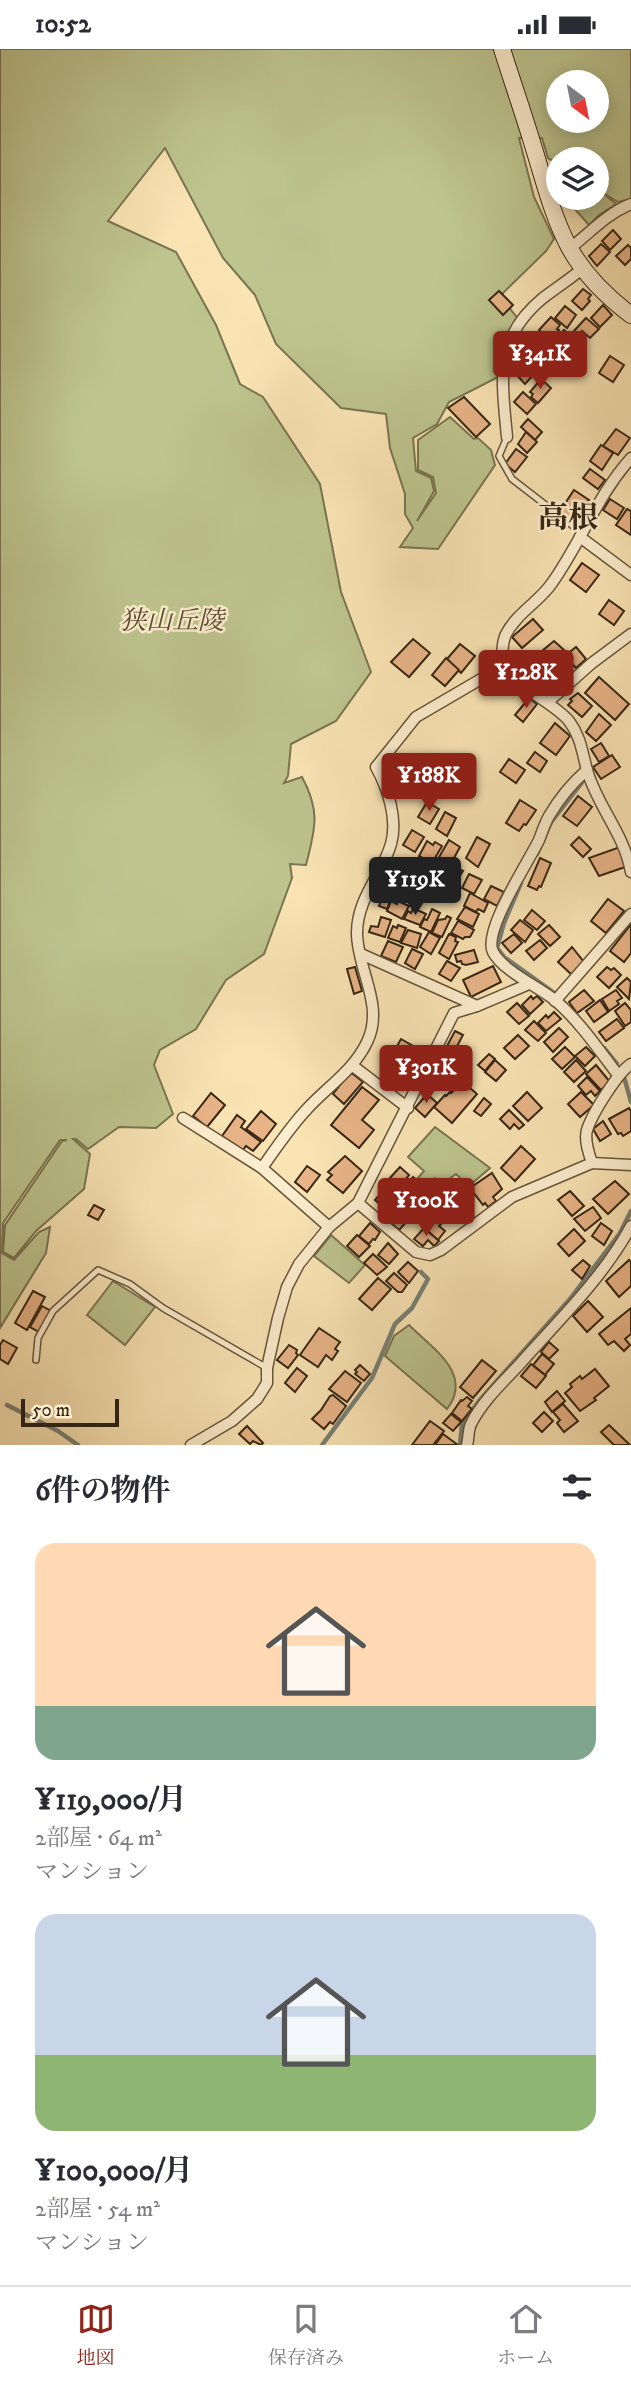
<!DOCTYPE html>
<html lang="ja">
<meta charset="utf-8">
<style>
body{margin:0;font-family:"IM FELL DW Pica","Noto Serif JP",serif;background:#f7f7f7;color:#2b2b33;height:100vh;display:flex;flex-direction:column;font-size:26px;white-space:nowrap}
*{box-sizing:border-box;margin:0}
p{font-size:23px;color:#7c7c81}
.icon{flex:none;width:38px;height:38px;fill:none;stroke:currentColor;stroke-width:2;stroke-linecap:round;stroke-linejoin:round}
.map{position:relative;height:1396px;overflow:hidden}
.drawer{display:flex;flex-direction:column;background:#fff;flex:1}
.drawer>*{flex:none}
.needle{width:46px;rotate:148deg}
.buttons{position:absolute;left:546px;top:21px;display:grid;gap:14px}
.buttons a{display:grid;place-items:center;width:63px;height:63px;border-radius:50%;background:#fff;box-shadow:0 4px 18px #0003;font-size:35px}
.scale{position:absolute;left:21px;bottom:18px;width:98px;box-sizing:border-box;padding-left:7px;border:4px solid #362614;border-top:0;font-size:19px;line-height:24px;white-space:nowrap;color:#362614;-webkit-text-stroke:5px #fcedce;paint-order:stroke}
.price{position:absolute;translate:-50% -60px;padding:0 16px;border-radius:7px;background:#8f2418;color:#fff;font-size:23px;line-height:46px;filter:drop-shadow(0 2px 4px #0008)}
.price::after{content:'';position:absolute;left:50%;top:42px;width:21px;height:16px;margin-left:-10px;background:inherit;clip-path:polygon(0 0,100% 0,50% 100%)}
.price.active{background:#222;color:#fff}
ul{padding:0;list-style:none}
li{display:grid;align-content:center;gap:14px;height:371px;padding:0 35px}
li span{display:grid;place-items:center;height:217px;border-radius:21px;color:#555}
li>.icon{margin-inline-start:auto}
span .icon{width:126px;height:126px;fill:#fffc;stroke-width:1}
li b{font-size:30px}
h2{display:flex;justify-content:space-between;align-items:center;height:84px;padding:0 35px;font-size:30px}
.status{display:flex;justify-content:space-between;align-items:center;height:49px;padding:0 35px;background:#fff;direction:ltr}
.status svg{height:19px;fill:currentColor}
.dock{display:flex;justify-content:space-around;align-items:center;height:98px;border-top:2px solid #e1e1e2;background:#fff;font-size:19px;color:#7c7c81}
.dock a{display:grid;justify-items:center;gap:4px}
.dock .active{color:#8f2418}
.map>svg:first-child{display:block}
.green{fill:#bdc48e;stroke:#7a7551;stroke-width:2;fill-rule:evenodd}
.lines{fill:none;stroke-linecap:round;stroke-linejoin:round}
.stream{stroke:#788076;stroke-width:4.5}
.building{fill:#e8b487;stroke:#362614;stroke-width:2}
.lane-casing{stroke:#67563c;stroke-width:8}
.street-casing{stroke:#67563c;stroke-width:13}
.secondary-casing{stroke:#362614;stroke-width:18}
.lane{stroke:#fcedce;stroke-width:5}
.street{stroke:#fcedce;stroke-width:10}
.secondary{stroke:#fcedce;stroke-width:16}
.labels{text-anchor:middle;stroke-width:5;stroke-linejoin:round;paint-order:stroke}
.park-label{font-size:26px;font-style:italic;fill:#584e32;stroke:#fcedce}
.quarter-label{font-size:30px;font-weight:bold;fill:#362614;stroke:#fcedce}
</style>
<div class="status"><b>10:52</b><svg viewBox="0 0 49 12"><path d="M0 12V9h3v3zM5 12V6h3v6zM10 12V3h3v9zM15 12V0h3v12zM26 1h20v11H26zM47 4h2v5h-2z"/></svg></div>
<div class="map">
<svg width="631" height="1396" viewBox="0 0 631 1396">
<rect width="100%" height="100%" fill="#fae4b4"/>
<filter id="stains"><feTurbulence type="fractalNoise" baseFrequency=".00286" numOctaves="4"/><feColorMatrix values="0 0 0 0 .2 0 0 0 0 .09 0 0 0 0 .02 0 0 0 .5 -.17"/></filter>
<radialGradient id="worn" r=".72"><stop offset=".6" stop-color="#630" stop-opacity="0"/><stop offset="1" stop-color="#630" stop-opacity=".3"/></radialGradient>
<g class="green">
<path d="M0,0H631V150L618,153L603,144L616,155L599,166L589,176L565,149H597V110H558V115L548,109L542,89H519L534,148L554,190L546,202L500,247L519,271L502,326L449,353L437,375L413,389L416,422L431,429L434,442L417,472L436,444L433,428L418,421V391L450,368L474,390L478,389L491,401L495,416L438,500L400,498L413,479L405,465V445L390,399L386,365L341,359L276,295L255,246L223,209L165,99L108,172L176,203L216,276L240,335L263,348L320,435L341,543L371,623L336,672L291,695L288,727L284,734L302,728C321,763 315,780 306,816L290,815L292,829L264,905L226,931L196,980L160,1001L154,1016L173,1065L156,1079L119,1078L88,1100L76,1090H73L90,1105L84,1140L36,1182L14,1209L3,1203L5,1176L62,1092L67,1091H60L3,1174L2,1204L14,1211L39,1183L50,1178L46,1204L0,1279ZM558,33H597V72H558Z"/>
<polygon points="435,1078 490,1119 469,1137 456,1125 442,1135 435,1129 428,1136 417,1130 424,1122 408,1108"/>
<polygon points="331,1186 365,1216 349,1234 314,1207"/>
<polygon points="113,1232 155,1258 125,1296 87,1266"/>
<path d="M409,1276C432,1299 474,1325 447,1360L385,1307L394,1287Z"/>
</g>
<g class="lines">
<g class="stream">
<polyline points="537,805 551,773 583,732"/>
<polyline points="521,834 504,874 497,899 504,908 553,943"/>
<polyline points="604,999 617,1015"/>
<polyline points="624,1028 631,1053"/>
<polyline points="7,1356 58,1382 78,1396"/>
<polyline points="322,1396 372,1329 395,1275 412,1259 428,1230 421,1223"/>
<polyline points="460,1396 462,1375 479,1352 570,1250 620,1184 631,1162"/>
</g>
</g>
<g class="building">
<polygon points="613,181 621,190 610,201 602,192"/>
<polygon points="601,195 610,203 597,217 589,207"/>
<polygon points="628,196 631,199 631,210 625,216 616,207"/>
<polygon points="583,240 591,246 588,250 590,252 582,261 572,252"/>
<polygon points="499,242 513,256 503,266 489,251"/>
<polygon points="603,256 612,266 600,278 591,269"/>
<polygon points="565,257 576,266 567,279 555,269"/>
<polygon points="551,268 560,276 557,280 559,281 550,291 539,281"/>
<polygon points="586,269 599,280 590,289 582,282 578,287 573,283"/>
<polygon points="564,281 575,290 561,306 552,296"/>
<polygon points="531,295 542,303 530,316 520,307"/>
<polygon points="547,303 557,312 544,328 535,320"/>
<polygon points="610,307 624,316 613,333 599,324"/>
<polygon points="524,314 535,324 525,335 515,324"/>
<polygon points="541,330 551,339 538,354 531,348 533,345 530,343"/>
<polygon points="523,343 536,355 527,365 514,353"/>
<polygon points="464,348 490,375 476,388 448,359"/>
<polygon points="528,370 542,383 535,391 521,378"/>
<polygon points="616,380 630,389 618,406 603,397"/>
<polygon points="526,383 537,393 527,404 518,395"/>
<polygon points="601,396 613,404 602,421 590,412"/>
<polygon points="516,400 527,408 515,423 505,415"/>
<polygon points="590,420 605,431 598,440 583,429"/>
<polygon points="574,441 589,451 573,471 560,462"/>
<polygon points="610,450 624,459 617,470 603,461"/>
<polygon points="627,460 631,462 631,486 616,476"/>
<polygon points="582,514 599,526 586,543 570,531"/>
<polygon points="609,551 624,562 614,576 599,565"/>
<polygon points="533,570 543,581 522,599 512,588"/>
<polygon points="413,590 430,604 409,628 391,613"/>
<polygon points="554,592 564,601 562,603 568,610 557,620 556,618 548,625 535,612 542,606 544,609 546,607 542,602"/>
<polygon points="460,595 475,607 461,624 447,610"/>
<polygon points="576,598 586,610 576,619 565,607"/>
<polygon points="446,609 459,621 445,637 432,626"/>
<polygon points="535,619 548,628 541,638 528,629"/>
<polygon points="599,628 629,655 615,671 585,644"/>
<polygon points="578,644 592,657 582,668 568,656 572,652 570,650"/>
<polygon points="529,649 537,655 523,673 515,666"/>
<polygon points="599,665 611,676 596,692 586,683"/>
<polygon points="555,674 570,687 556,706 540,694"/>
<polygon points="601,694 609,707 599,713 591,700"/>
<polygon points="535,703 547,712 540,723 527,714"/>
<polygon points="612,706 620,718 601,730 593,718"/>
<polygon points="509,710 525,721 516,734 500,723"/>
<polygon points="578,747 592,758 577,777 563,767"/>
<polygon points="520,751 536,761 526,776 524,775 519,782 506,774"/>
<polygon points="427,753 439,760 430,775 418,768"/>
<polygon points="445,763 456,769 447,787 436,780"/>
<polygon points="412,781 424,788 415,803 403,796"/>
<polygon points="477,788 490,795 478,818 466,809"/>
<polygon points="579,788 591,800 583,808 571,796"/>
<polygon points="449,791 460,798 443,829 431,822"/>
<polygon points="427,792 433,796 435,793 442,797 432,814 419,807"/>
<polygon points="620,798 625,818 599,827 589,809"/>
<polygon points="540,809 551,814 541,838 539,837 537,841 528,837"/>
<polygon points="451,816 463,822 455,835 444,829"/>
<polygon points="469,825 482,831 474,845 462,839"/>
<polygon points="491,837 504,843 497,857 484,850"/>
<polygon points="384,840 393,846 387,860 379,857 381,852 379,851"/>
<polygon points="470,844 488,854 484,863 478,860 476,863 464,857"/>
<polygon points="608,850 624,862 606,884 591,872"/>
<polygon points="391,852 397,855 398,852 409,857 402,870 387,862"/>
<polygon points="465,858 479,865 473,878 457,870"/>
<polygon points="413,859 426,865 420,876 404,870 408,862 411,864"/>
<polygon points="432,860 440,864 431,883 420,878 424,870 427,871"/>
<polygon points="532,861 545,872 537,881 524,871"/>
<polygon points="447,867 451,869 442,888 432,884 438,871 445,870"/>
<polygon points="381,868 391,871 385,888 369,883 371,877 378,878"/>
<polygon points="520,871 533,881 525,893 511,881"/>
<polygon points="458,872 474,881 470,888 465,888 463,890 451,884"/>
<polygon points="631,875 631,904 624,913 610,902"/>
<polygon points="398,876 406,879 400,893 388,889 393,877 397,879"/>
<polygon points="549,876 560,888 550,897 538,885"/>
<polygon points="408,881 421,885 417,899 401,894"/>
<polygon points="429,883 440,889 431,905 420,898"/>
<polygon points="449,885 456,888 455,892 458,893 449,910 439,904"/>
<polygon points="514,885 522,894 511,904 502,894"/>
<polygon points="540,891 547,899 534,911 526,902"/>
<polygon points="388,892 403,898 396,913 381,907"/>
<polygon points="572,898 584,913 572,926 558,913"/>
<polygon points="412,900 423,905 415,920 405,914"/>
<polygon points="474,901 478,913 466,916 462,915 461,912 457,913 455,906"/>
<polygon points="447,912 460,919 451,932 439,925"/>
<polygon points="493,917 501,933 471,948 463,931"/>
<polygon points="355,918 362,942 354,945 347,920"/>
<polygon points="607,918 611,921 614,919 621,926 609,939 597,928"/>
<polygon points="627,929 631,933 629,950 617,938"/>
<polygon points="584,941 594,952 577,964 569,953"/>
<polygon points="616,941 622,949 617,952 619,955 609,962 602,950"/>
<polygon points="531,947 533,950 537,947 543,953 530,965 522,956"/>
<polygon points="600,951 608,963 594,973 586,962"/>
<polygon points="517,954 529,967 519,975 507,963"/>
<polygon points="625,954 631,961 631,973 625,977 615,962"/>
<polygon points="554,963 561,970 546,982 538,974 546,966 548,969"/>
<polygon points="617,970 624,979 606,992 599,983"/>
<polygon points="534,972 546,984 538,992 525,981"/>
<polygon points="559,979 568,988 553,1003 544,993"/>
<polygon points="455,982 463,986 455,1001 447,997"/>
<polygon points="518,986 529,997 515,1010 504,999"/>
<polygon points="401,990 427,1005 422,1016 396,999"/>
<polygon points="565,998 575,1008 562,1020 552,1010"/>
<polygon points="586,998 595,1007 585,1017 575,1007"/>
<polygon points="489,1005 495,1010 485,1022 478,1016"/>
<polygon points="495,1011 506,1021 496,1032 485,1023"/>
<polygon points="576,1011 586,1022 574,1033 564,1023"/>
<polygon points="596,1016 610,1033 601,1041 586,1025"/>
<polygon points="349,1025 353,1025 363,1033 344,1055 333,1045"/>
<polygon points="587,1028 600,1042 595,1047 591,1042 586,1046 578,1037"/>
<polygon points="462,1032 477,1045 452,1074 434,1058 445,1046 446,1047 450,1043 451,1044"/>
<polygon points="362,1038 379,1051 362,1071 374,1081 359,1099 331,1076"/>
<polygon points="527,1043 542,1059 528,1072 513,1057"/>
<polygon points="581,1043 594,1056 580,1068 568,1055"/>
<polygon points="211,1044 225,1056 207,1078 193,1067"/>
<polygon points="427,1045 437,1054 425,1068 415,1059"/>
<polygon points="484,1049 491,1055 481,1067 474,1062"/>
<polygon points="629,1059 631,1062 631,1082 623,1087 621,1084 618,1085 609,1070"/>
<polygon points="509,1061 524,1076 519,1080 514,1075 510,1080 500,1070"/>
<polygon points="261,1062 276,1075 263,1092 246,1080"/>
<polygon points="237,1066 245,1072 241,1078 261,1093 253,1102 246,1097 243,1101 222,1087"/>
<polygon points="603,1072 611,1085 600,1092 593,1080"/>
<polygon points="521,1097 535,1110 515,1132 501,1119"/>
<polygon points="345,1107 362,1122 343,1144 327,1131 332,1126 328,1123"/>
<polygon points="307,1117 320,1126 307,1143 295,1133"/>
<polygon points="400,1118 409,1126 401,1136 398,1133 396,1136 389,1130"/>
<polygon points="492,1124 502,1140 493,1148 496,1152 488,1158 485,1154 483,1156 470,1139"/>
<polygon points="413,1128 423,1136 413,1147 410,1147 402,1140"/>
<polygon points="615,1132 629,1145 608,1165 593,1150"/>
<polygon points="447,1134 458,1143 447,1155 437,1145"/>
<polygon points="388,1137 397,1147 385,1160 375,1151"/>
<polygon points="427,1139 436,1147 424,1160 422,1157 420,1160 414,1155"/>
<polygon points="570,1142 584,1157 572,1167 558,1151"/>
<polygon points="455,1146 471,1159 462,1169 447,1155"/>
<polygon points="405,1152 417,1161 399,1181 390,1173 394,1168 392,1166"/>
<polygon points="442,1152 453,1162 444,1172 433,1163"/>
<polygon points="94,1156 104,1161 98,1171 88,1166"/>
<polygon points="593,1158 601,1169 585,1182 574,1170"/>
<polygon points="435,1168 442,1174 439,1177 445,1182 438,1191 423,1178"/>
<polygon points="370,1174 380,1183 375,1191 373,1190 369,1195 359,1187"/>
<polygon points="601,1174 612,1182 604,1196 592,1187"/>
<polygon points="424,1179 439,1192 434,1197 428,1191 423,1197 414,1190"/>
<polygon points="574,1180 585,1192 569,1207 558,1195"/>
<polygon points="357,1186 370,1197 359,1208 347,1197"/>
<polygon points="388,1194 398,1205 389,1215 378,1206"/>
<polygon points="373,1205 387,1218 377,1226 364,1214"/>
<polygon points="583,1211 590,1217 582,1230 572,1221"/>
<polygon points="629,1211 631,1213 631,1237 619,1248 606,1232"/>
<polygon points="408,1213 418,1222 409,1234 398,1223"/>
<polygon points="394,1224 407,1236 402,1243 398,1243 386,1232"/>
<polygon points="378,1229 391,1240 372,1261 359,1250"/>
<polygon points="33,1242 45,1248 27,1281 15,1274"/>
<polygon points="588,1252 603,1268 587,1283 573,1267"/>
<polygon points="42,1257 51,1262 39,1283 30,1278"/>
<polygon points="631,1259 631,1285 625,1290 630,1296 624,1302 614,1292 608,1296 599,1285"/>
<polygon points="319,1279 340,1293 335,1300 338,1302 332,1311 326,1306 318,1318 300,1306"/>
<polygon points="3,1291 17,1299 8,1315 0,1310 0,1296"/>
<polygon points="549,1293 558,1301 549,1310 541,1303"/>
<polygon points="289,1296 297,1301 296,1304 298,1306 288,1319 277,1311"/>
<polygon points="542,1305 554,1315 545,1326 533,1316"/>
<polygon points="482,1311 496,1322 473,1349 460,1338"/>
<polygon points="531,1315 546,1327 536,1339 521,1327"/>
<polygon points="360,1316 370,1325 364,1332 355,1325 357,1323 355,1321"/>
<polygon points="297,1319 307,1327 295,1343 285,1334"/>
<polygon points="595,1320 609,1337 594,1349 596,1351 580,1362 565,1344 572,1338 570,1335 580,1327 582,1330"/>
<polygon points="345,1322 361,1334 347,1353 329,1340"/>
<polygon points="557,1342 565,1352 552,1363 545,1353"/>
<polygon points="333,1346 346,1357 333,1375 330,1373 324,1380 312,1370 321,1361 330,1347"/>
<polygon points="467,1348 472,1352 468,1357 472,1360 462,1372 452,1364 461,1351 462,1352"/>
<polygon points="563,1355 578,1372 564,1383 557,1374 560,1371 553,1363"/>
<polygon points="544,1363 553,1372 542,1383 533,1374"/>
<polygon points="451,1365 461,1373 453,1382 443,1374"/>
<polygon points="430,1372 444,1382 433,1396 412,1396"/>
<polygon points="609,1376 630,1396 614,1396 601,1383"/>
<polygon points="247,1377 263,1394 261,1396 253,1392 250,1395 239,1385"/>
<polygon points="443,1385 458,1396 435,1396"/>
</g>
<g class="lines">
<defs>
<g id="lane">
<polyline points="507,388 499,407 512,430 582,484"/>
<polyline points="36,1311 38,1289 53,1262 98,1221 130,1235 163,1259 267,1319"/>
</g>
<g id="street">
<path d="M569,200C590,184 606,165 631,155"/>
<path d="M507,388C502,332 493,290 543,249C556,239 570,230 582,220"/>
<path d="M631,409C597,447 581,493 552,534C539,553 517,564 506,585C502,594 501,607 505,616C515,639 552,652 569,672C581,688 582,703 587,721C597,757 624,784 631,823"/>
<polyline points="580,488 631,526"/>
<polyline points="548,653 592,614 631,585"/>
<path d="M587,721C572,734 559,750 549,767C545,774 542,783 539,791C529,812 482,883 493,903C503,922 539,938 556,952C580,973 599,1001 618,1026"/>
<polyline points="361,905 477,957"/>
<polyline points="555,952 631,865"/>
<polyline points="353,1017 408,1059"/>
<polyline points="183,1069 262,1119 329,1178"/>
<path d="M592,1114C589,1105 584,1091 587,1081C592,1065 618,1023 631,1015"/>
<path d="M262,1119C276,1099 290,1078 307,1060C327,1038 354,1021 367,993C385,957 357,920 357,884C357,849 382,826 391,795C398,770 388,740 376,718L416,668L505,616"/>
<polyline points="358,1154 416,1203 430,1206 441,1201 512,1148 592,1114 631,1116"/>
<polyline points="191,1396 232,1372 257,1350 267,1334 267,1319 278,1269 287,1238 299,1215 329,1178 358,1154 454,964 477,957 529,935"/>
<path d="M467,1396C469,1389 468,1381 471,1375C482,1353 502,1334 519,1316C558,1272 603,1229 631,1177"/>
</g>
<path id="secondary" d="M502,0C514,38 527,75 538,113C559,184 570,220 631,266"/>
</defs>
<use href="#lane" class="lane-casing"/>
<use href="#street" class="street-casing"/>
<use href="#secondary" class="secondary-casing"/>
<use href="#lane" class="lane"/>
<use href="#street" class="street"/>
<use href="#secondary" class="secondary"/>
</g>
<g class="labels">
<g class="park-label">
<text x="172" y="580">狭山丘陵</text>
</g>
<g class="quarter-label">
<text x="568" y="478">高根</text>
</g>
</g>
<rect width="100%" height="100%" filter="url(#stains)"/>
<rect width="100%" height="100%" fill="url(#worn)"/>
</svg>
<div class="buttons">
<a><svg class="needle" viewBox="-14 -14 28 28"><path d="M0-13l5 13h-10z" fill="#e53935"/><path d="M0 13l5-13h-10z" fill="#7c7c81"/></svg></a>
<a><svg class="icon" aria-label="layers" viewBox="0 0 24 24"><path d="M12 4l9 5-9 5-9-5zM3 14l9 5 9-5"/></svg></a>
</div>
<div class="scale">50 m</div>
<b class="price" style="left:540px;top:342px">¥341K</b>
<b class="price" style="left:526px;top:661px">¥128K</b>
<b class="price" style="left:429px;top:764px">¥188K</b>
<b class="price active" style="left:415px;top:868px">¥119K</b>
<b class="price" style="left:426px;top:1056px">¥301K</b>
<b class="price" style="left:426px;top:1189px">¥100K</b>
</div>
<section class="drawer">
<h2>6件の物件<svg class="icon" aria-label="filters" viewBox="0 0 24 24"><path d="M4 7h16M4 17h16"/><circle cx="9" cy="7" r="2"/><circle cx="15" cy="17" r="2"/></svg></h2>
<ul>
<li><span style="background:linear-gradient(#ffd9b3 75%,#7fa58c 0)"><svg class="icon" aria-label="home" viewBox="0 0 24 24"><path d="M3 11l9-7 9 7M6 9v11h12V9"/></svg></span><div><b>¥119,000/月</b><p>2部屋 · 64 m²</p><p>マンション</p></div></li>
<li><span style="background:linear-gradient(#c9d6e8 65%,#8fb573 0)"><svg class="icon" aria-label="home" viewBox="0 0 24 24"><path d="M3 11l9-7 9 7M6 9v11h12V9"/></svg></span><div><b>¥100,000/月</b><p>2部屋 · 54 m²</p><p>マンション</p></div></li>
</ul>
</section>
<nav class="dock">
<a class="active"><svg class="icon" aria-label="map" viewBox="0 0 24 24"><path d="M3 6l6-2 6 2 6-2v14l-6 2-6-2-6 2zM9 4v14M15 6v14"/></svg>地図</a>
<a><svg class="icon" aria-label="saved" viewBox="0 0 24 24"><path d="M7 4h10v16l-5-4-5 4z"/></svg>保存済み</a>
<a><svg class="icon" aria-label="home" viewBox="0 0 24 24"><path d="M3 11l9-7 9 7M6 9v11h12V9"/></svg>ホーム</a>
</nav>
